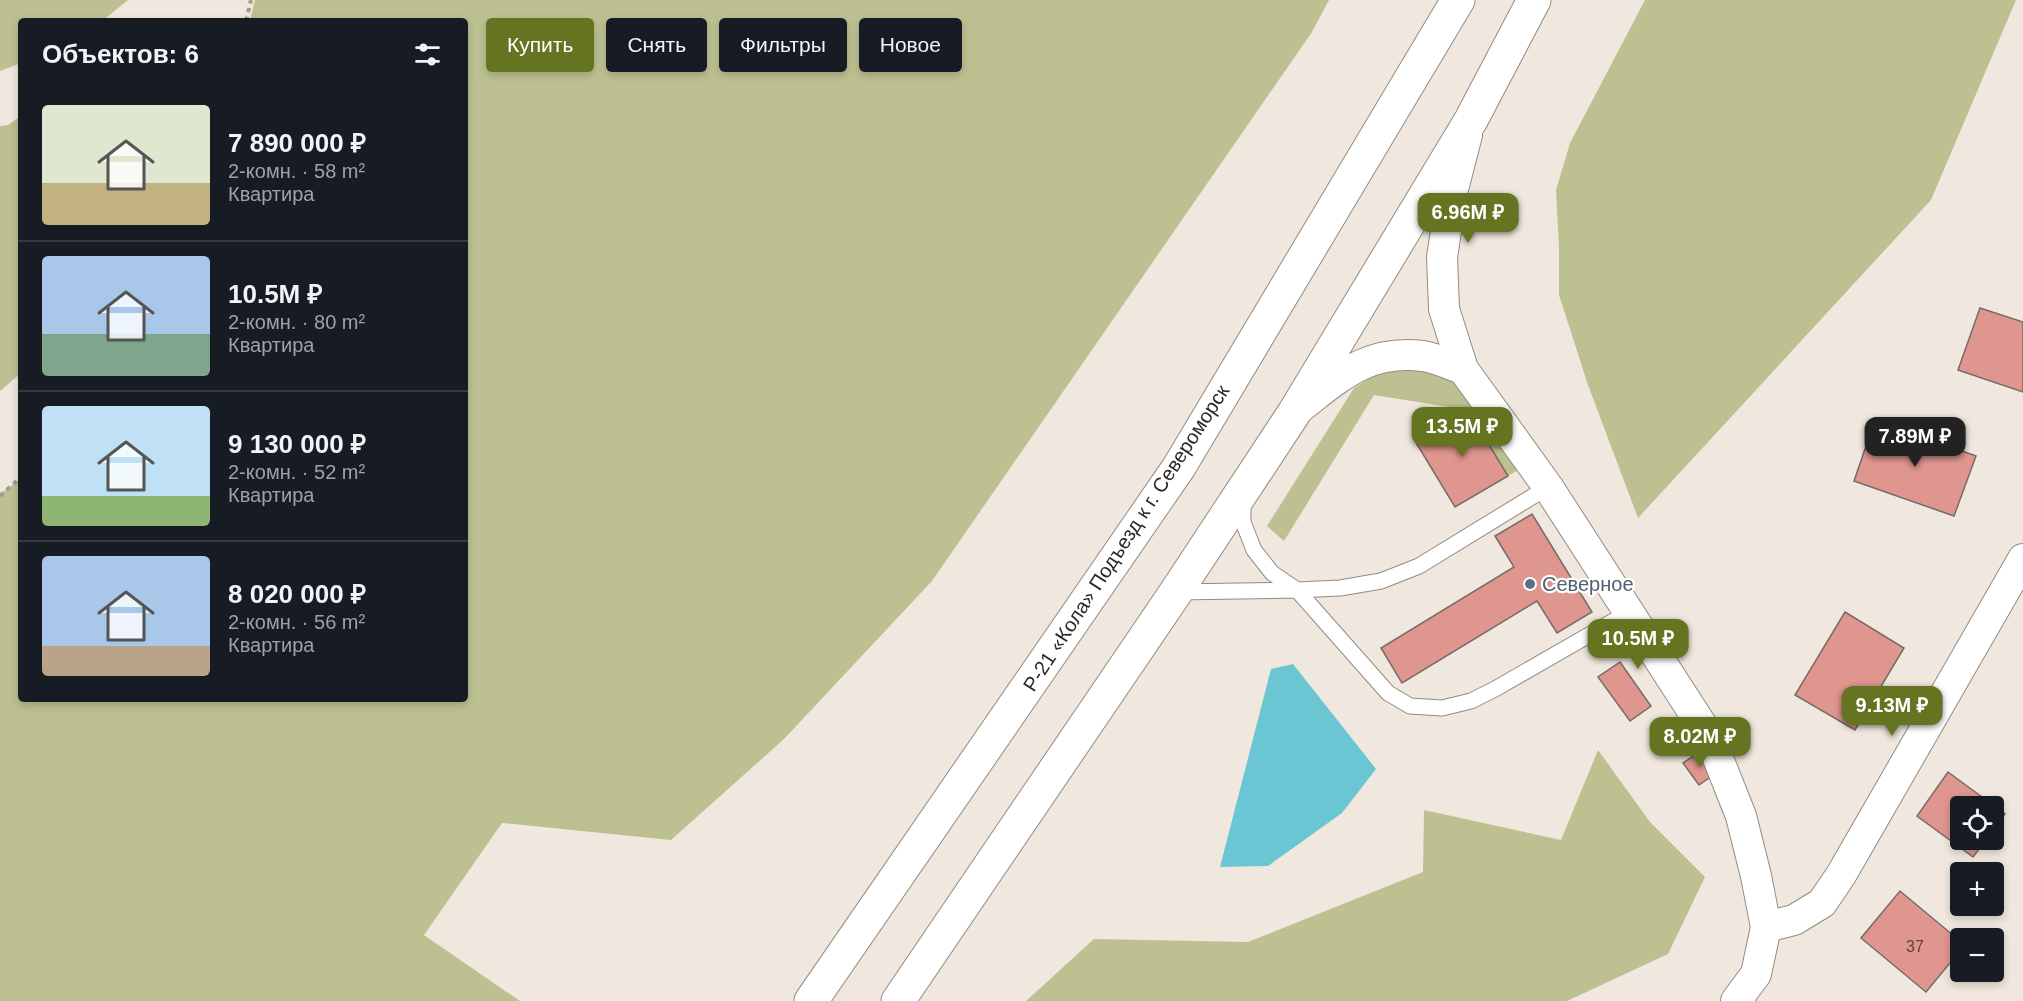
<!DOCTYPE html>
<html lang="ru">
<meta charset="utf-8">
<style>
body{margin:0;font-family:Helvetica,sans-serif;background:#20242c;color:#f1f3f6;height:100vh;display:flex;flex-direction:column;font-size:22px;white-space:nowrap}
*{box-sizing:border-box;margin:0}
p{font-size:20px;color:#9ea1a6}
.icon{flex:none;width:33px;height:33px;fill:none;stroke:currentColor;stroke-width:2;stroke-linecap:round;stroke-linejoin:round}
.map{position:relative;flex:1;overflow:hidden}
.sheet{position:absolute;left:18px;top:18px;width:450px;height:684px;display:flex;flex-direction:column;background:#171b24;border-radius:6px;box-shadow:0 3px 9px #0003}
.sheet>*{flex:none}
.banner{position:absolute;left:486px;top:18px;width:570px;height:54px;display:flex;gap:12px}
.tools{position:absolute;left:1950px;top:796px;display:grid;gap:12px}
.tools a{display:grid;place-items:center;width:54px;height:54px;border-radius:6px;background:#171b24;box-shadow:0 3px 9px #0003;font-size:30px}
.price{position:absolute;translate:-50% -51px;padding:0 14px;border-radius:12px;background:#657420;color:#fff;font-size:20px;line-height:39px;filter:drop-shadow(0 2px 3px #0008)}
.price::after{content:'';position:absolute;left:50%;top:36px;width:18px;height:14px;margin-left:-9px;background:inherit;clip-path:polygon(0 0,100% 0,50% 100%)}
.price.current{background:#222;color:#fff}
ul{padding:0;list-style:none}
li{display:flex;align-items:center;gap:18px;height:150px;padding:0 24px}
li+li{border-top:2px solid #363941}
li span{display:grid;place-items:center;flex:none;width:168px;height:120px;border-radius:6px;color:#555}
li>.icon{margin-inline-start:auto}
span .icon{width:72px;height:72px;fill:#fffc;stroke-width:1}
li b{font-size:26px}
h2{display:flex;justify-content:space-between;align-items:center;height:72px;padding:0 24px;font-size:26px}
.chip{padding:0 21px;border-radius:6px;background:#171b24;box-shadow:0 3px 9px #0003;font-size:21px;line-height:54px}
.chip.current{background:#657420;color:#fff}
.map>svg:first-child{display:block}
.green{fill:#bdc191}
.water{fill:#6ac6d2}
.building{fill:#df968f;stroke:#776a69;stroke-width:1.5}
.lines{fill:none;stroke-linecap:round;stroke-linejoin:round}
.lane-casing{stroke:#938b82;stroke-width:17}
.street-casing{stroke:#938b82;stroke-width:32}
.primary-casing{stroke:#938b82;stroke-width:35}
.path{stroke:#a19b94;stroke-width:4;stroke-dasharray:4.5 4.5;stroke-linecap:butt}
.lane{stroke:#fff;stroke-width:15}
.street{stroke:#fff;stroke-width:30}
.primary{stroke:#fff;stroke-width:33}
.service-dot{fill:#5c6f8a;stroke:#fff;stroke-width:2}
.labels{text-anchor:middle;stroke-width:4.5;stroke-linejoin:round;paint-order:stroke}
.number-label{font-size:16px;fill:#594440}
.street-label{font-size:20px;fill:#2c2925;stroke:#fff}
.service-label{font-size:20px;fill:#4e5e75;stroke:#fff;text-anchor:start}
</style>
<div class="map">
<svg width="2023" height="1001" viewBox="0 0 2023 1001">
<rect width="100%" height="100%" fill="#f0e8de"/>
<g class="green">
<polygon points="0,0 128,0 102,21 21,21 21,63 0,71"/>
<polygon points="255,0 1329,0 1312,32 932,581 784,739 671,840 502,823 424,935 520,1001 0,1001 0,494 21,479 21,699 465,699 465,21 250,21"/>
<polygon points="1645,0 2016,0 1931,200 1638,518 1588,385 1559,295 1559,247 1556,190 1570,143"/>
<polygon points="21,116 21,373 0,391 0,126 8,125"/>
<polygon points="1420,365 1448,375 1473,394 1520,469 1508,476 1468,410 1374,395 1284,541 1267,526 1354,388 1380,371"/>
<polygon points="1598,750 1650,822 1705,877 1668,954 1567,1001 1026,1001 1094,939 1248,942 1423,872 1424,810 1561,840"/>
</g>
<polygon class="water" points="1293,664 1376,769 1342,813 1268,866 1220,867 1271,669"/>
<g class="building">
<polygon points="1980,308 2023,322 2023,392 1958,370"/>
<polygon points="1468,410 1508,476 1455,507 1415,441"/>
<polygon points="1875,420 1976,456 1954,516 1854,481"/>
<polygon points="1532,514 1592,612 1557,633 1537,601 1402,683 1381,648 1514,567 1495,536"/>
<polygon points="1845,612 1904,648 1855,730 1795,695"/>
<polygon points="1620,662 1651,706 1630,721 1598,677"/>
<polygon points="1701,751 1716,773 1699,785 1683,763"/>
<polygon points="1948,772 2005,814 1994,829 1994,807 1960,807 1960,840 1986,840 1973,857 1917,816"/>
<polygon points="1900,891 1960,941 1960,951 1926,992 1861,938"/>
</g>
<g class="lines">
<defs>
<g id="lane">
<polyline points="1243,501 1243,522 1254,550 1272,573 1297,590 1340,588 1381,581 1419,566 1548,487"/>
<polyline points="1176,592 1297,590 1388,693 1410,706 1442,708 1471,701 1495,689 1629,612"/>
</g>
<g id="street">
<polyline points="1467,135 1452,193 1442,257 1444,309 1463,369 1548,487 1710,738 1741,816 1756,876 1766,927 1756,974 1736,1001"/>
<path d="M1298,409C1340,377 1367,349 1423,356C1436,358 1451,365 1463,369"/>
<polyline points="1766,927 1794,920 1822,903 1841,875 2023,559"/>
</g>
<g id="primary">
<polyline points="811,1001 1179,467 1458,0"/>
<polyline points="898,1001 1176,592 1294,413 1471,120 1534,0"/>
</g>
</defs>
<use href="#lane" class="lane-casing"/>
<use href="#street" class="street-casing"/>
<use href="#primary" class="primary-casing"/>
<g class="path">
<polyline points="246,21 251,0"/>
<polyline points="0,496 21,477"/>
</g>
<use href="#lane" class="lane"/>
<use href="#street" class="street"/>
<use href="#primary" class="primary"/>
</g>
<circle class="service-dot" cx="1530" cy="584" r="6"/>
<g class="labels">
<g class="number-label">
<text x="1915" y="952">37</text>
</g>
<g class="street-label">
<text transform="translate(1126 538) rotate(-57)" y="7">Р-21 «Кола» Подъезд к г. Североморск</text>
</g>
<g class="service-label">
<text x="1542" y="591">Северное</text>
</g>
</g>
</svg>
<div class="tools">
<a><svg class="icon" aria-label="locate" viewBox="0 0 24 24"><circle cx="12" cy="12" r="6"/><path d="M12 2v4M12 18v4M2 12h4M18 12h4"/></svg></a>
<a>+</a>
<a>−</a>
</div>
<b class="price" style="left:1468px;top:244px">6.96M ₽</b>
<b class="price" style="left:1462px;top:458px">13.5M ₽</b>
<b class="price current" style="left:1915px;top:468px">7.89M ₽</b>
<b class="price" style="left:1638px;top:670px">10.5M ₽</b>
<b class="price" style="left:1892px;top:737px">9.13M ₽</b>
<b class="price" style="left:1700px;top:768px">8.02M ₽</b>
<div class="banner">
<a class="chip current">Купить</a>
<a class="chip">Снять</a>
<a class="chip">Фильтры</a>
<a class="chip">Новое</a>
</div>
<section class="sheet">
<h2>Объектов: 6<svg class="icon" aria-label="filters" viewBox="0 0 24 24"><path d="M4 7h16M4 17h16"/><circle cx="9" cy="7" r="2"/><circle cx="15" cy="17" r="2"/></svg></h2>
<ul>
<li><span style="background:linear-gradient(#dfe7d0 65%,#c2b280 0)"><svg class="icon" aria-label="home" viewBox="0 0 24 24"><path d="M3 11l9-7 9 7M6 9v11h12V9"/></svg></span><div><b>7 890 000 ₽</b><p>2-комн. · 58 m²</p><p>Квартира</p></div></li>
<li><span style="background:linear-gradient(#a9c7e8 65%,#7fa58c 0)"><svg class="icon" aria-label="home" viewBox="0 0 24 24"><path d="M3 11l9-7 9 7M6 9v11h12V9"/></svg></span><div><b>10.5M ₽</b><p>2-комн. · 80 m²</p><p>Квартира</p></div></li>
<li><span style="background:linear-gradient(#bfe0f5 75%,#8fb573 0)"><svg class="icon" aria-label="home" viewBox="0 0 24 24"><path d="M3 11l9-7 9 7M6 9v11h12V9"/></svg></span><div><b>9 130 000 ₽</b><p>2-комн. · 52 m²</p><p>Квартира</p></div></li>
<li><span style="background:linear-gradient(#a9c7e8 75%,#b9a48a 0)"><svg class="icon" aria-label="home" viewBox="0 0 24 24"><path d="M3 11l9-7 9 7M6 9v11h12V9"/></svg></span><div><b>8 020 000 ₽</b><p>2-комн. · 56 m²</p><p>Квартира</p></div></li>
</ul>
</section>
</div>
